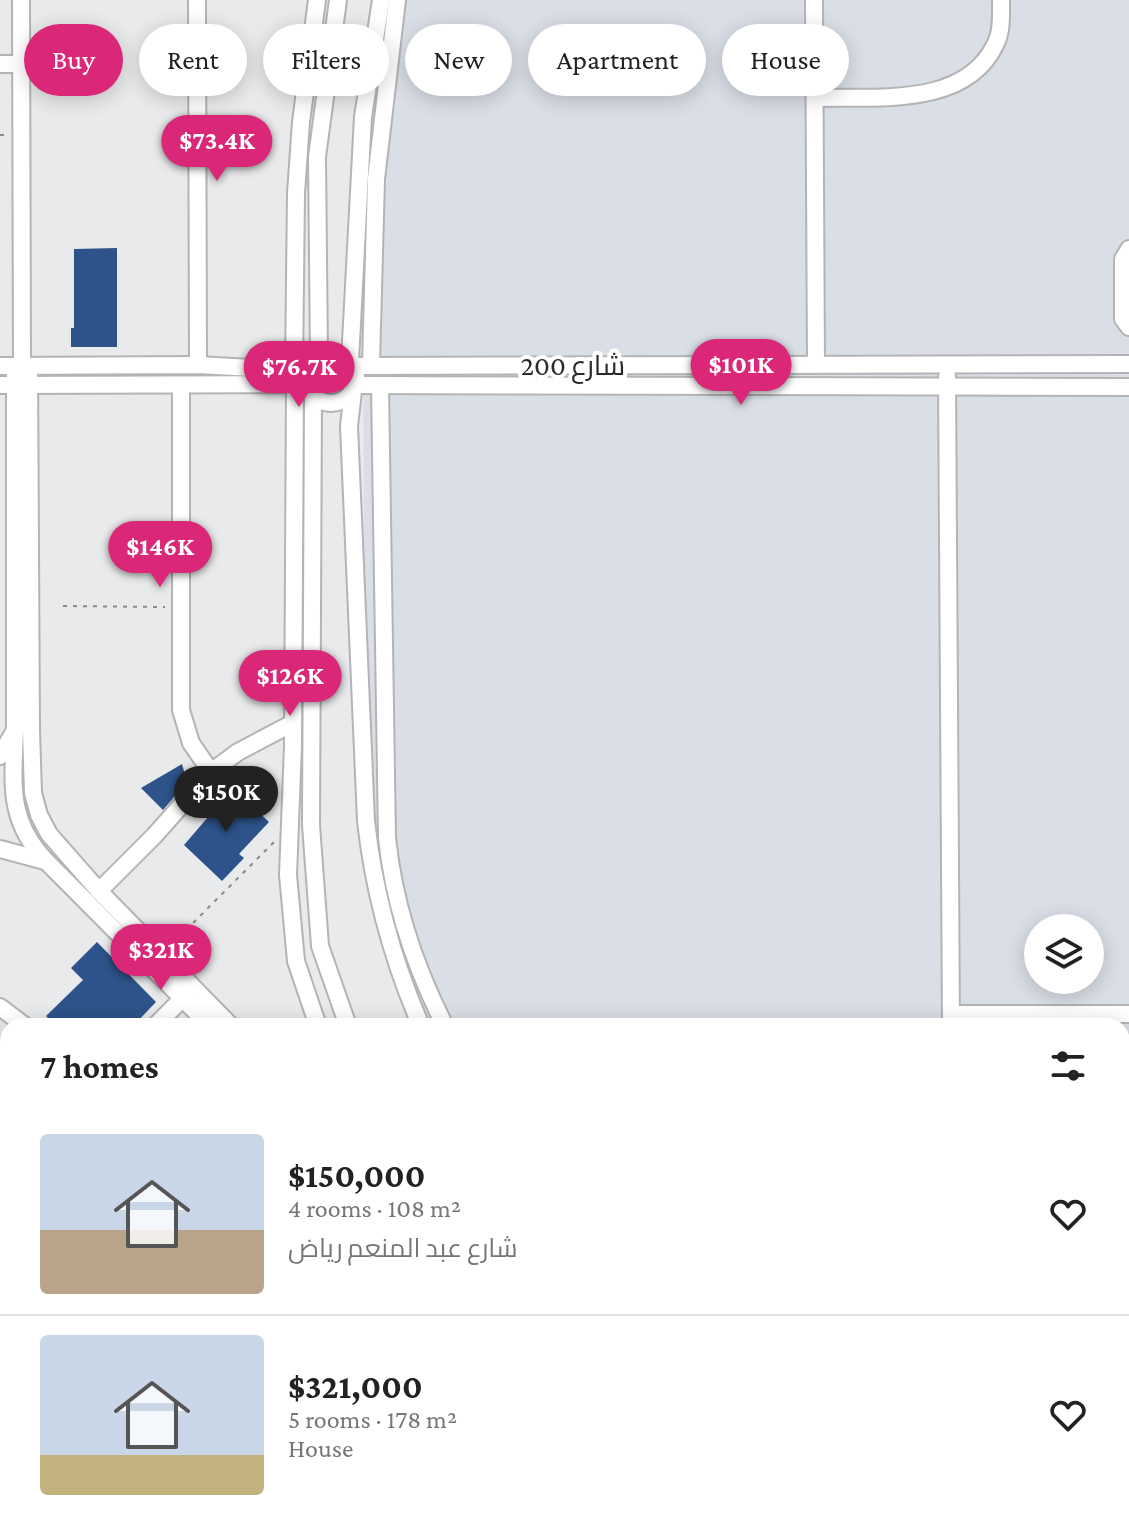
<!DOCTYPE html>
<meta charset="utf-8">
<style>
body{margin:0;font-family:"Crimson Pro",Cairo,serif;background:#f2f2f2;color:#222;height:100vh;display:flex;flex-direction:column;font-size:30px;white-space:nowrap}
*{box-sizing:border-box;margin:0}
p{font-size:26px;color:#767676}
.icon{flex:none;width:44px;height:44px;fill:none;stroke:currentColor;stroke-width:2;stroke-linecap:round;stroke-linejoin:round}
.map{position:relative;flex:1;overflow:hidden}
.details{position:absolute;left:0px;top:1018px;width:1130px;height:512px;display:flex;flex-direction:column;background:#fff;border-radius:24px 24px 0 0;box-shadow:0 4px 20px #0003}
.details>*{flex:none}
.guide{position:absolute;left:24px;top:24px;width:1082px;height:72px;display:flex;gap:16px}
.buttons{position:absolute;left:1024px;top:914px;display:grid;gap:16px}
.buttons a{display:grid;place-items:center;width:80px;height:80px;border-radius:50%;background:#fff;box-shadow:0 4px 20px #0003;font-size:40px}
.price{position:absolute;translate:-50% -68px;padding:0 18px;border-radius:28px;background:#db2777;color:#fff;font-size:26px;line-height:52px;filter:drop-shadow(0 2px 4px #0008)}
.price::after{content:'';position:absolute;left:50%;top:48px;width:24px;height:18px;margin-left:-12px;background:inherit;clip-path:polygon(0 0,100% 0,50% 100%)}
.price.on{background:#222;color:#fff}
ul{padding:0;list-style:none}
li{display:flex;align-items:center;gap:24px;height:200px;padding:0 40px}
li+li{border-top:2px solid #e0e0e0}
li span{display:grid;place-items:center;flex:none;width:224px;height:160px;border-radius:8px;color:#555}
li>.icon{margin-inline-start:auto}
span .icon{width:96px;height:96px;fill:#fffc;stroke-width:1}
li b{font-size:34px}
h2{display:flex;justify-content:space-between;align-items:center;height:96px;padding:0 40px;font-size:34px}
.pill{padding:0 28px;border-radius:36px;background:#fff;box-shadow:0 4px 20px #0003;font-size:28px;line-height:72px}
.pill.on{background:#db2777;color:#fff}
.map>svg:first-child{display:block}
.built{fill:#dadfe7;fill-rule:evenodd}
.building{fill:#2d538a}
.lines{fill:none;stroke-linecap:round;stroke-linejoin:round}
.minor-casing{stroke:#b4b4b5;stroke-width:20}
.path{stroke:#888889;stroke-width:2;stroke-dasharray:4 6;stroke-linecap:butt}
.minor{stroke:#fff;stroke-width:16}
.labels{text-anchor:middle;stroke-width:8;stroke-linejoin:round;paint-order:stroke}
.street-label{font-size:28px;fill:#29292a;stroke:#fff}
</style>
<div class="map">
<svg width="1129" height="1530" viewBox="0 0 1129 1530">
<rect width="100%" height="100%" fill="#e9eaeb"/>
<path class="built" d="M388,0H1129V1530H837L831,1522H1122V1026H412L379,932L365,822L363,328L366,178ZM1038,928H1090V980H1038Z"/>
<g class="building">
<polygon points="117,248 117,347 71,347 71,328 74,328 74,249"/>
<polygon points="182,764 187,782 163,810 141,788"/>
<polygon points="233,788 269,822 239,854 244,858 222,881 184,845"/>
<polygon points="97,942 156,1002 133,1026 56,1026 46,1016 83,980 71,968"/>
</g>
<g class="lines">
<defs>
<g id="minor">
<polyline points="21,0 22,366"/>
<polyline points="197,0 198,365"/>
<polyline points="814,0 816,364"/>
<polyline points="0,64 21,64"/>
<path d="M815,98C874,96 966,109 996,43C1002,31 1001,14 1001,0"/>
<polyline points="1129,249 1123,259 1123,319 1129,327"/>
<circle cx="331" cy="378" r="25"/>
<polyline points="319,356 317,157 338,0"/>
<polyline points="350,361 363,117 381,0"/>
<polyline points="371,365 376,179 397,0"/>
<polyline points="0,366 198,365 307,371"/>
<path d="M15,366V731C13,783 7,820 46,861L210,1026"/>
<polyline points="29,366 31,730 33,793 39,815 49,834 99,891 231,1026"/>
<polyline points="354,366 1129,364"/>
<polyline points="294,370 296,193 301,122 317,0"/>
<polyline points="947,376 951,1026"/>
<polyline points="295,384 293,746 288,875 296,961 318,1026"/>
<polyline points="0,385 307,384"/>
<polyline points="181,385 181,710 191,743 211,772"/>
<polyline points="356,385 1129,387"/>
<path d="M380,387L387,838C394,905 414,965 445,1026"/>
<path d="M353,391L349,426L366,821C374,893 392,959 421,1026"/>
<polyline points="313,396 311,825 320,946 348,1026"/>
<polyline points="0,756 14,732"/>
<polyline points="0,849 45,861"/>
<polyline points="99,891 154,836 211,772 238,752 293,723"/>
<polyline points="0,1007 25,1026"/>
<polyline points="951,1014 1129,1014"/>
<polyline points="155,1026 190,991"/>
<polyline points="0,1172 8,1181"/>
<polyline points="0,1332 8,1332"/>
<polyline points="1122,1516 1129,1516"/>
<polyline points="735,1522 741,1530"/>
<polyline points="766,1522 772,1530"/>
<polyline points="842,1522 847,1530"/>
<polyline points="864,1522 870,1530"/>
<polyline points="4,1530 5,1464"/>
<polyline points="285,1530 293,1522"/>
<polyline points="310,1530 317,1522"/>
<polyline points="663,1530 671,1522"/>
</g>
</defs>
<use href="#minor" class="minor-casing"/>
<g class="path">
<polyline points="0,135 8,135"/>
<polyline points="63,606 165,607"/>
<polyline points="172,944 275,841"/>
<polyline points="530,1522 536,1530"/>
</g>
<use href="#minor" class="minor"/>
</g>
<g class="labels">
<g class="street-label">
<text x="573" y="375">شارع 200</text>
</g>
</g>
</svg>
<div class="buttons">
<a><svg class="icon" aria-label="layers" viewBox="0 0 24 24"><path d="M12 4l9 5-9 5-9-5zM3 14l9 5 9-5"/></svg></a>
</div>
<b class="price" style="left:217px;top:183px">$73.4K</b>
<b class="price" style="left:741px;top:407px">$101K</b>
<b class="price" style="left:299px;top:409px">$76.7K</b>
<b class="price" style="left:160px;top:589px">$146K</b>
<b class="price" style="left:290px;top:718px">$126K</b>
<b class="price on" style="left:226px;top:834px">$150K</b>
<b class="price" style="left:161px;top:992px">$321K</b>
<div class="guide">
<a class="pill on">Buy</a>
<a class="pill">Rent</a>
<a class="pill">Filters</a>
<a class="pill">New</a>
<a class="pill">Apartment</a>
<a class="pill">House</a>
</div>
<section class="details">
<h2>7 homes<svg class="icon" aria-label="filters" viewBox="0 0 24 24"><path d="M4 7h16M4 17h16"/><circle cx="9" cy="7" r="2"/><circle cx="15" cy="17" r="2"/></svg></h2>
<ul>
<li><span style="background:linear-gradient(#c9d6e8 60%,#b9a48a 0)"><svg class="icon" aria-label="home" viewBox="0 0 24 24"><path d="M3 11l9-7 9 7M6 9v11h12V9"/></svg></span><div><b>$150,000</b><p>4 rooms · 108 m²</p><p>شارع عبد المنعم رياض</p></div><svg class="icon" aria-label="heart" viewBox="0 0 24 24"><path d="M12 20l-8-8c-3-5 5-10 8-4 3-6 11-1 8 4z"/></svg></li>
<li><span style="background:linear-gradient(#c9d6e8 75%,#c2b280 0)"><svg class="icon" aria-label="home" viewBox="0 0 24 24"><path d="M3 11l9-7 9 7M6 9v11h12V9"/></svg></span><div><b>$321,000</b><p>5 rooms · 178 m²</p><p>House</p></div><svg class="icon" aria-label="heart" viewBox="0 0 24 24"><path d="M12 20l-8-8c-3-5 5-10 8-4 3-6 11-1 8 4z"/></svg></li>
</ul>
</section>
</div>
